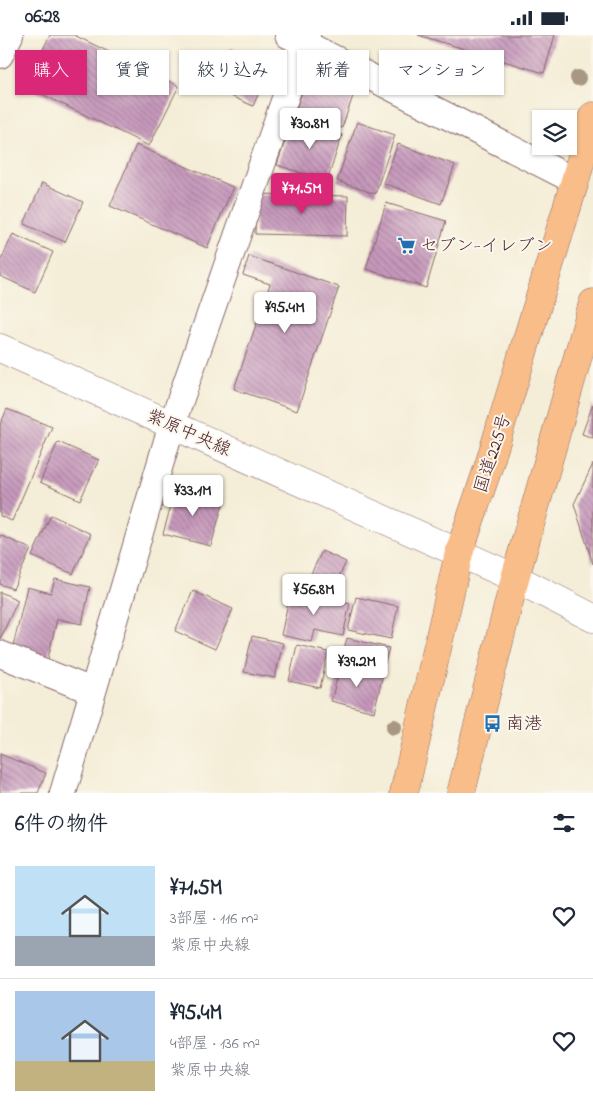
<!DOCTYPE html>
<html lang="ja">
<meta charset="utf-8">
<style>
body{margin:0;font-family:"Indie Flower","Klee One",sans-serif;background:#f6f6f7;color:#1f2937;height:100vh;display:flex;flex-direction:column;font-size:19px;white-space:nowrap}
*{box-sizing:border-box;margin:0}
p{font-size:16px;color:#747a83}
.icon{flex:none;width:28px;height:28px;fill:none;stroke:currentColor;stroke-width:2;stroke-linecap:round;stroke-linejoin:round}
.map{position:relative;height:758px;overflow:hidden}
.details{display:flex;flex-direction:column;background:#fff;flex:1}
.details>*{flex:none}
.top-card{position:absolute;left:15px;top:15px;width:564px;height:45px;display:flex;gap:10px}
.buttons{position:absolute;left:532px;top:75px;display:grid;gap:10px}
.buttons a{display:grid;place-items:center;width:45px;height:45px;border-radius:0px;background:#fff;box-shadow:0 1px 4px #0004;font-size:25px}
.price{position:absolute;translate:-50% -42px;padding:0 11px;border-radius:5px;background:#fff;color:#222;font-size:16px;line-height:32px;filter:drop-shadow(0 1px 2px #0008)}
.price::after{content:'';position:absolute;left:50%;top:30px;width:15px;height:11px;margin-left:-8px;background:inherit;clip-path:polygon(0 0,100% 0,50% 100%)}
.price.current{background:#db2777;color:#fff}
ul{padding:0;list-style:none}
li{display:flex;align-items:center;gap:15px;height:125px;padding:0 15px}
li+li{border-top:1px solid #e0e1e3}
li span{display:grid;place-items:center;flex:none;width:140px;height:100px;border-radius:0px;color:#555}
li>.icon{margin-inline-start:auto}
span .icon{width:60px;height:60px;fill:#fffc;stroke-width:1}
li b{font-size:21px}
h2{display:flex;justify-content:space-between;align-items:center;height:60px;padding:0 15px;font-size:21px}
.pill{padding:0 18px;border-radius:0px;background:#fff;box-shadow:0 1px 4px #0004;font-size:18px;line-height:45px}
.pill.current{background:#db2777;color:#fff}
.status{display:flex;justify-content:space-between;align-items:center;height:35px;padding:0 25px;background:#fff;direction:ltr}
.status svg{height:14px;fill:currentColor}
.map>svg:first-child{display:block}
.building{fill:url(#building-back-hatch)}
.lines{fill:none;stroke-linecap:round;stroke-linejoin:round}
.minor-casing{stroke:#866767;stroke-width:28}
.tertiary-casing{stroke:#866767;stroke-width:29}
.trunk-casing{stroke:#866767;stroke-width:29}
.minor{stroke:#fff;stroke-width:26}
.tertiary{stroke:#fff;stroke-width:28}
.trunk{stroke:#f8bd89;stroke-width:28}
.tree{fill:#a89883}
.labels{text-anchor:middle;stroke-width:4;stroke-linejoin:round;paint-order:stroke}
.poi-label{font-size:18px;fill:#4a1f2b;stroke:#fbf7ec;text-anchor:start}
.street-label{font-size:18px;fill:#4a1f2b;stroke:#fbf7ec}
</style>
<div class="status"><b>06:28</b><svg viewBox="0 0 49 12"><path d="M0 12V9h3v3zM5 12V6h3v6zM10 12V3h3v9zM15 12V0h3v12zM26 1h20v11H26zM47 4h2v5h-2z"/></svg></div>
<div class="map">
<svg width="593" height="758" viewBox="0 0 593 758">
<defs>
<pattern id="building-back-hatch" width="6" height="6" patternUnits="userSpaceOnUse" patternTransform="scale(1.25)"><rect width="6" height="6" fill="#c699bc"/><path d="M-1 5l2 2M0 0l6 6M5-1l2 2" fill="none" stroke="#a37c99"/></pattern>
</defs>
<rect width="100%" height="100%" fill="#fbf7ec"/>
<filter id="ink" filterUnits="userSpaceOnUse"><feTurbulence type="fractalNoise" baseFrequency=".02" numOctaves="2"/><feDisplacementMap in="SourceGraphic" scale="10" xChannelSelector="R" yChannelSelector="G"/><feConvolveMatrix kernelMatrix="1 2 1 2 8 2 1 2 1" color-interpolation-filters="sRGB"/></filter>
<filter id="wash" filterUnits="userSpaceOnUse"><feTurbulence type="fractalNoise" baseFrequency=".0096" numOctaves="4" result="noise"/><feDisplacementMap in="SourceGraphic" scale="20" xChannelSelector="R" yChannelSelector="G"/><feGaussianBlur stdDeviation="1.12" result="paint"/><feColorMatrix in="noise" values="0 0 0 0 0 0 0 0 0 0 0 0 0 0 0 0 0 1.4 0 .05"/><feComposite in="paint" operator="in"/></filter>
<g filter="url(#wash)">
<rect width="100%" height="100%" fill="#f4edd7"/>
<g id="blocks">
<g class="building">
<polygon points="50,0 74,0 179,51 149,111 25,51"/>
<polygon points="418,0 555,0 544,38"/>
<polygon points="231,13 271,31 253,71 213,53"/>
<polygon points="309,39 355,55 342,93 295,77"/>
<polygon points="293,83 342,100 327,146 277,130"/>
<polygon points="357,87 395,100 375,159 337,146"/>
<polygon points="398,109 455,130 441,169 383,148"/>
<polygon points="136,110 233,152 207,213 110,171"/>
<polygon points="42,148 83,167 65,207 24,189"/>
<polygon points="256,159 348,161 347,201 255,199"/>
<polygon points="386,168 446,186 426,253 366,234"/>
<polygon points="13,199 53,217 35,257 0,241 0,227"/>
<polygon points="249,221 339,252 297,376 234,354 270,249 243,240"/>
<polygon points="593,369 593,403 582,399"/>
<polygon points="7,374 52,392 12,486 0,481 0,390"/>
<polygon points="58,407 99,425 80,465 40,447"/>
<polygon points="593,429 593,529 574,469"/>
<polygon points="176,453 224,465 211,511 163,499"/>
<polygon points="51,480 91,499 73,539 32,521"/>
<polygon points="0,500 31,514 13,554 0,549"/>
<polygon points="322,516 346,527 332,557 308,545"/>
<polygon points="55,544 90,552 82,589 57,584 47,628 11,620 27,552 51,558"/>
<polygon points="291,554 350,568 343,601 315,595 312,607 281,600"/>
<polygon points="193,556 233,574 215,614 175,596"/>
<polygon points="0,557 18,565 0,604"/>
<polygon points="356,562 398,571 391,604 348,595"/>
<polygon points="252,601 283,608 275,643 244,637"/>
<polygon points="347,603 389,613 384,631 342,621"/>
<polygon points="297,610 328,617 320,653 289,646"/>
<polygon points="341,629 383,639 374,677 331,666"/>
<polygon points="0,719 46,738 38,758 0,758"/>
</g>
</g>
</g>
<g filter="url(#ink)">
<use href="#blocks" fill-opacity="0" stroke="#866767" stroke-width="1"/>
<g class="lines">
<defs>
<g id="minor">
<polyline points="288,0 575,146"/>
<polyline points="0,20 10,0"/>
<polyline points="0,619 92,656"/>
<polyline points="63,758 172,389 307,0"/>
</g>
<polyline id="tertiary" points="0,313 515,543 593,583"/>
<g id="trunk">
<polyline points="404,758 459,518 488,433 575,146 593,81"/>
<polyline points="461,758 515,543 593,268"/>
</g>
</defs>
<use href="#minor" class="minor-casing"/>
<use href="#tertiary" class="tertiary-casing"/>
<use href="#trunk" class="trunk-casing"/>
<use href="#minor" class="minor"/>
<use href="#tertiary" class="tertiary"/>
<use href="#trunk" class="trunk"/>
</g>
<g class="tree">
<circle cx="578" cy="43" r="8"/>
<circle cx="394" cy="692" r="8"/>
</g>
</g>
<defs>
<symbol id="supermarket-bare" viewBox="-9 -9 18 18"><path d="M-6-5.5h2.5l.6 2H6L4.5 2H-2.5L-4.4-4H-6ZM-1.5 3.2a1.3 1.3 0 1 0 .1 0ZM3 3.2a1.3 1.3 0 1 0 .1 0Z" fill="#1f6fb2" stroke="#fbf7ec" stroke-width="2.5" paint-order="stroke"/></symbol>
<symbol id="bus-bare" viewBox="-9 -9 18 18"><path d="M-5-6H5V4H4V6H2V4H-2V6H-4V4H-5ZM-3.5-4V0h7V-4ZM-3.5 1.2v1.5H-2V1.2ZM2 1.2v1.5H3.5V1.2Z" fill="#1f6fb2" stroke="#fbf7ec" stroke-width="2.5" paint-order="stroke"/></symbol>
</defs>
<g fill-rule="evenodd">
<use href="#supermarket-bare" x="394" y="198" width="25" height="25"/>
<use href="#bus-bare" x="480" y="676" width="25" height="25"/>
</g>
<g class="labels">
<g class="poi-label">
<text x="420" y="216">セブン-イレブン</text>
<text x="506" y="694">南港</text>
</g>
<g class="street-label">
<text transform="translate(189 397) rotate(24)" y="6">紫原中央線</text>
<text transform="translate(492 418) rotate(-72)" y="6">国道225号</text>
</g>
</g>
</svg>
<div class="buttons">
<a><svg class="icon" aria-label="layers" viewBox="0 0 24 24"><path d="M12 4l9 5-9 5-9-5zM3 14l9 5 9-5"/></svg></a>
</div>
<b class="price" style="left:310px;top:115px">¥30.8M</b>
<b class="price current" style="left:302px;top:180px">¥71.5M</b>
<b class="price" style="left:285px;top:299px">¥95.4M</b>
<b class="price" style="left:193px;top:482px">¥33.1M</b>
<b class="price" style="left:314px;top:581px">¥56.8M</b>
<b class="price" style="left:357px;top:653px">¥39.2M</b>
<div class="top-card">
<a class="pill current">購入</a>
<a class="pill">賃貸</a>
<a class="pill">絞り込み</a>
<a class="pill">新着</a>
<a class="pill">マンション</a>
</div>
</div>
<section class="details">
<h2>6件の物件<svg class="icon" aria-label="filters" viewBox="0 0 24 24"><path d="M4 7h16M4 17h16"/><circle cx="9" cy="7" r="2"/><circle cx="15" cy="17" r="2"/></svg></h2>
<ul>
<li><span style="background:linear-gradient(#bfe0f5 70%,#9aa5b1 0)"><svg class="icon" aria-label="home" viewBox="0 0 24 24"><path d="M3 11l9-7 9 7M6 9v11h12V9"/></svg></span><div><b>¥71.5M</b><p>3部屋 · 116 m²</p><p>紫原中央線</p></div><svg class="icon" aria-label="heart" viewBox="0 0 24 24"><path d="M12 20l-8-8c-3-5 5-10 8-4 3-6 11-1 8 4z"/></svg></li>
<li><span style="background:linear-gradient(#a9c7e8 70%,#c2b280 0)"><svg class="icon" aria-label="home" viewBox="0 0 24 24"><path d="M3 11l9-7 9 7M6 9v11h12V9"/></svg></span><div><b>¥95.4M</b><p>4部屋 · 136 m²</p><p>紫原中央線</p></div><svg class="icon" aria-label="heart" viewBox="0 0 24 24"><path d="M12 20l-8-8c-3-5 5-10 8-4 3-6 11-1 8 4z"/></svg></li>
</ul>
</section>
